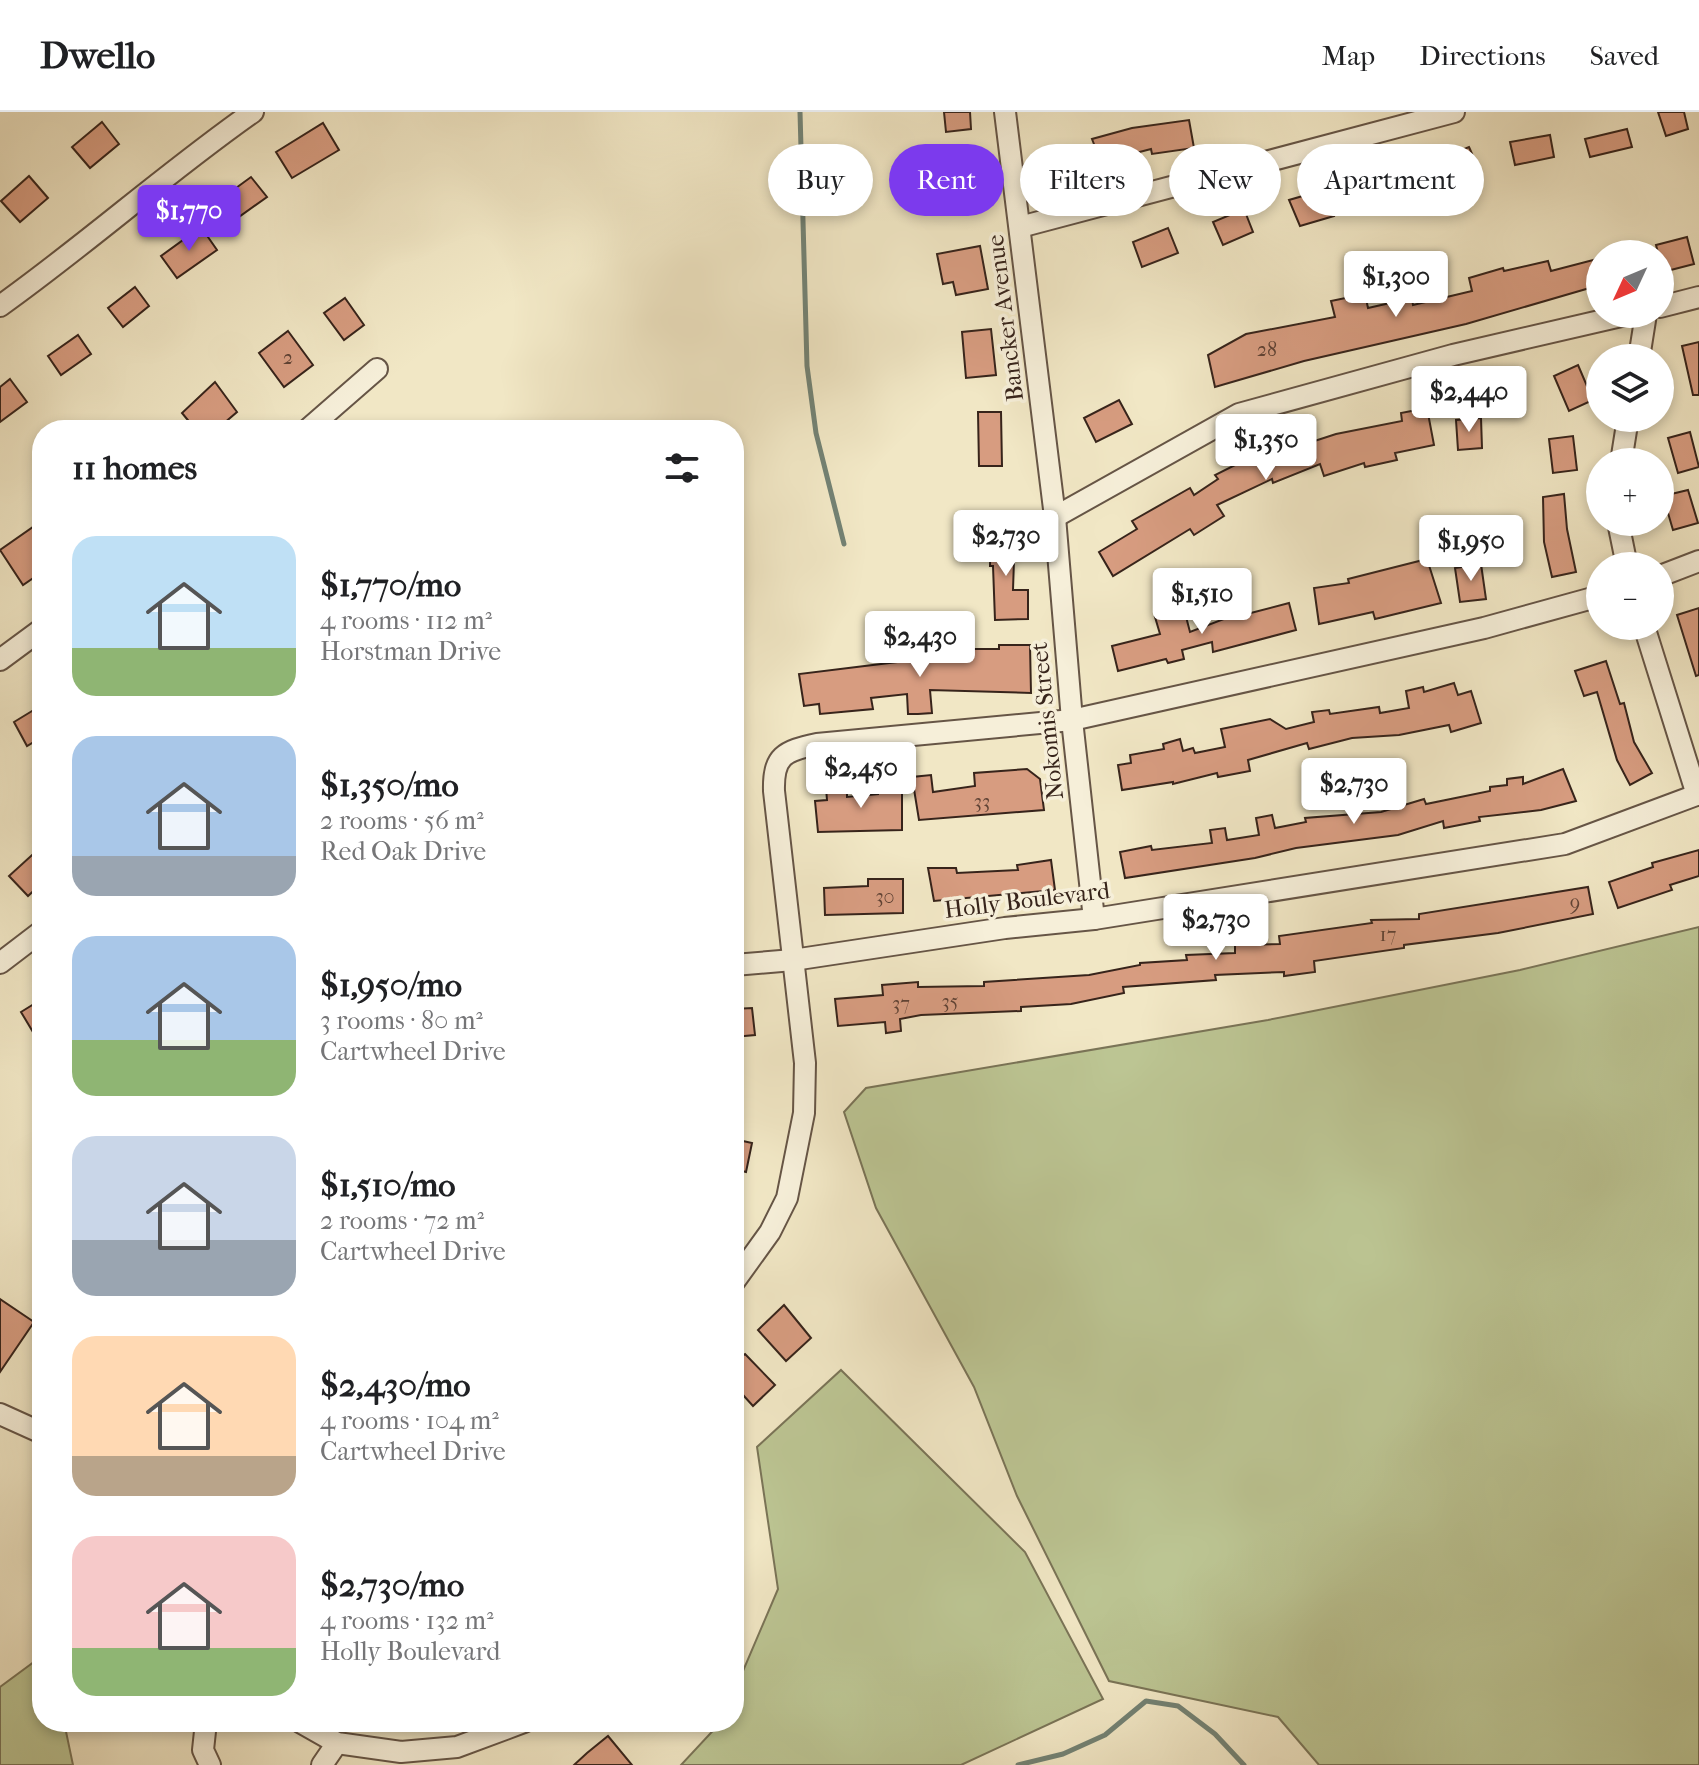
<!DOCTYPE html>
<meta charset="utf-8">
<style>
body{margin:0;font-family:"IM FELL French Canon",serif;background:#f2f2f2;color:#202124;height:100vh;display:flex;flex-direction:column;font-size:30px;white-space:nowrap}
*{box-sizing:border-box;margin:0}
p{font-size:26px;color:#757577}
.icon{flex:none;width:44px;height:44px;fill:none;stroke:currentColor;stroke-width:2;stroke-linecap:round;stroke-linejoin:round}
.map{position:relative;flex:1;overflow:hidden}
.drawer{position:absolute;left:32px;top:308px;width:712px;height:1312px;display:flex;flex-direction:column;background:#fff;border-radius:32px;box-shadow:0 4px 12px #0003}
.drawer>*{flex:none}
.hud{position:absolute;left:768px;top:32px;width:760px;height:72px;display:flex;gap:16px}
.needle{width:52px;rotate:226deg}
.fabs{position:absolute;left:1586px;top:128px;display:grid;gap:16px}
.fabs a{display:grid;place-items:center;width:88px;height:88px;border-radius:50%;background:#fff;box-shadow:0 4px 12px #0003;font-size:40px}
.price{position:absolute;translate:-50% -68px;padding:0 18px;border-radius:8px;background:#fff;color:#222;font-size:26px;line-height:52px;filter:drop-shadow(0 2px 4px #0008)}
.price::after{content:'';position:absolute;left:50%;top:48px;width:24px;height:18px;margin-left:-12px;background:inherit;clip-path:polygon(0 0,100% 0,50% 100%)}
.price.selected{background:#7c3aed;color:#fff}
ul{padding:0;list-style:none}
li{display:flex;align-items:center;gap:24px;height:200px;padding:0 40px}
li span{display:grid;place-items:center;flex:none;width:224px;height:160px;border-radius:24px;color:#555}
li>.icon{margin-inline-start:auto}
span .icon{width:96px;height:96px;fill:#fffc;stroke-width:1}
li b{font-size:34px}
h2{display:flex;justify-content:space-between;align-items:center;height:96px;padding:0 40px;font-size:34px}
.tag{padding:0 28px;border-radius:36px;background:#fff;box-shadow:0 4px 12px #0003;font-size:28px;line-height:72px}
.tag.selected{background:#7c3aed;color:#fff}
header{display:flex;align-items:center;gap:48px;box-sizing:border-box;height:112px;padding:0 40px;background:#fff;border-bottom:2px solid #e0e0e0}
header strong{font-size:38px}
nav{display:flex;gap:44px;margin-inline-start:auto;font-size:28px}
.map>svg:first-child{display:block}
.green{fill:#bcc593;stroke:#7a7457;stroke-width:2}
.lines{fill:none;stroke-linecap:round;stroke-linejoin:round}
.stream{stroke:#738274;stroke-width:5}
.building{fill:#d79c80;stroke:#37241b;stroke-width:2}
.minor-casing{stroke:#665546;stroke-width:24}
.minor{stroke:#f6efd9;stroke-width:20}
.labels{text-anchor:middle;stroke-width:7;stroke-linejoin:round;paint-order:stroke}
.number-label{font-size:20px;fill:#5f4234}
.street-label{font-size:24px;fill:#37241b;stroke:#f6efd9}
</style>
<header>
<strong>Dwello</strong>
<nav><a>Map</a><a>Directions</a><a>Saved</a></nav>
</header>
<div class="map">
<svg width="1699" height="1653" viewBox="0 0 1699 1653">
<rect width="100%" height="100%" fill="#f1e7c5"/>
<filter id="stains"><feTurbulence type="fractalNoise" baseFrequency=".0025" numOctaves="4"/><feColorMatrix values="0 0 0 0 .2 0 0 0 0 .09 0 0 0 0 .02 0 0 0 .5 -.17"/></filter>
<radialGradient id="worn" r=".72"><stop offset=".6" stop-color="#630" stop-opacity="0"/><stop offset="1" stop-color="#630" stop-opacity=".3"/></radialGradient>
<g class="green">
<polygon points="1699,815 1699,1653 1319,1653 1278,1605 1109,1569 1017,1384 974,1275 876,1096 844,1000 866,976 1268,908 1520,858"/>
<polygon points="841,1258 1025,1440 1103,1587 961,1653 681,1653 721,1610 734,1610 734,1580 778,1477 757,1335"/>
<polygon points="42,1544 42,1610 64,1610 73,1653 0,1653 0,1575"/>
</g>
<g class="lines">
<g class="stream">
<polyline points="800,0 807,254 816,321 844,432"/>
<polyline points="1018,1653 1063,1642 1105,1623 1146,1589 1178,1594 1215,1622 1244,1653"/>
</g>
</g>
<g class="building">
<polygon points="944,0 970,0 971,17 946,20"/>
<polygon points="1658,0 1684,0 1688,17 1666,24"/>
<polygon points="1189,8 1194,36 1152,42 1151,37 1101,50 1092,27 1132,16"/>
<polygon points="102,10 119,32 90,56 72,35"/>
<polygon points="323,11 339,38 292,66 276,40"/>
<polygon points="1627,17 1632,35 1590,45 1585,27"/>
<polygon points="1550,23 1554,45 1515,53 1510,30"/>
<polygon points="1469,35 1480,60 1428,81 1430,90 1399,97 1391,62 1422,54"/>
<polygon points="29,64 48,86 20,110 1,89"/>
<polygon points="251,65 267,85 236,107 221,87"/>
<polygon points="966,68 970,94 946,97 943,70"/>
<polygon points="1327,77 1334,104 1300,114 1289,88"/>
<polygon points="1244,97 1253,120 1223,133 1213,110"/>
<polygon points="201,115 217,138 177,166 161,144"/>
<polygon points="1168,116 1178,141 1142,155 1133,130"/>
<polygon points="1687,125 1694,152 1663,160 1656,133"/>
<polygon points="980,134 988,177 956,183 953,170 943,172 937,142"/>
<polygon points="1597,147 1600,173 1466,212 1304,249 1215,275 1208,243 1246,222 1335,205 1331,189 1365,182 1368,196 1412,186 1413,193 1472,179 1469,166 1503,156 1504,159 1548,149 1551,159"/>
<polygon points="135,175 149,194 123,215 108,196"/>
<polygon points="345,186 364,213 344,228 324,201"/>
<polygon points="991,217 996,263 966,266 962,220"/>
<polygon points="288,219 313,253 284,275 259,241"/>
<polygon points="78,223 91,242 61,263 48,244"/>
<polygon points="1699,230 1699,283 1693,283 1682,234"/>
<polygon points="1578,253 1593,288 1569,299 1554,264"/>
<polygon points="10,267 27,290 0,310 0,275"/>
<polygon points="215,270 237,300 216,318 196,318 182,301"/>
<polygon points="1119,288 1132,312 1096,330 1084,306"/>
<polygon points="1427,296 1434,333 1395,341 1397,348 1365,355 1364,351 1324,364 1320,352 1273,371 1272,367 1217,393 1224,404 1194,423 1190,417 1113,464 1099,440 1137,417 1132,409 1190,376 1194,383 1218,367 1215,363 1261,340 1287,330 1290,337 1336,322 1402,309 1401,301"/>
<polygon points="978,300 1001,300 1002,354 979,354"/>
<polygon points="1481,306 1482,336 1458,338 1456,308"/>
<polygon points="1690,320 1699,355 1678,361 1668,326"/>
<polygon points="1573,324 1577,358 1553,361 1549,327"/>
<polygon points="1688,378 1698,411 1673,418 1663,384"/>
<polygon points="1564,382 1567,417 1576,460 1552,465 1544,430 1543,385"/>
<polygon points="33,415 42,428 42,460 23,473 0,438"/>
<polygon points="991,417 1015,418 1013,478 1028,478 1028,507 995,508 993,454 990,454"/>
<polygon points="1427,447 1441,491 1375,507 1373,500 1319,512 1314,476 1349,471 1348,467"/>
<polygon points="1481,452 1486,487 1460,490 1455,456"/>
<polygon points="1289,491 1296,518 1213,540 1212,530 1182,538 1184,547 1168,551 1166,547 1118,559 1112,534 1160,522 1155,505 1184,497 1190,520 1242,500 1243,503"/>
<polygon points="1699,496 1699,563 1696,564 1677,503"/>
<polygon points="999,533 1030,533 1031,581 930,578 932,601 918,602 908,602 907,582 871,586 873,597 820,602 819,592 804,594 799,562 905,549 905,543 953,540 953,537 999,537"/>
<polygon points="1606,549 1620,592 1624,591 1634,630 1652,661 1630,673 1617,648 1597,580 1584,584 1575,559"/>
<polygon points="1454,571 1458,583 1471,579 1481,611 1451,620 1449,613 1399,623 1352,626 1309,637 1307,631 1248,648 1250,659 1218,665 1217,661 1173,672 1173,670 1122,678 1118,653 1131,651 1130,643 1164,637 1163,632 1180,627 1183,639 1193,636 1195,641 1225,635 1221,617 1270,607 1286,617 1314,610 1312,600 1329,598 1330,602 1379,595 1380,601 1409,596 1406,579 1423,575 1424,580"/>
<polygon points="42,593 42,625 27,634 14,610"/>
<polygon points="1027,657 1040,667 1044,698 919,708 912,665 931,663 933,680 975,674 974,661"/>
<polygon points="1563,657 1576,689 1541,698 1479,705 1480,709 1444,716 1443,709 1398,723 1296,736 1255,746 1125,766 1120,740 1151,734 1152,738 1212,731 1210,718 1225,716 1227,728 1259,723 1256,706 1272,703 1275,716 1306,710 1305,706 1381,700 1424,687 1426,692 1490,679 1490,675 1507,673 1507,667 1523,665 1523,672"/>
<polygon points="902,668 902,718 818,720 815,689 827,688 826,676 847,674 847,685 878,682 877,671"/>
<polygon points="42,734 42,771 28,784 9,764"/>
<polygon points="1699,738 1699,764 1670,773 1672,778 1618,796 1609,770 1653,755 1652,751"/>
<polygon points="1051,748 1055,778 934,789 928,756 956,756 957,761 1018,758 1017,753"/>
<polygon points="868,767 903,767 903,801 825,803 824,776 868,774"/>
<polygon points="1588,775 1593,802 1498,821 1404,833 1404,836 1314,849 1315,860 1284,864 1284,860 1215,863 1216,868 1123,875 1124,881 1071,892 1021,895 1021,899 921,903 900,907 901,919 886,921 885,910 838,914 835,887 883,883 882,873 918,870 918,875 984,874 984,870 1089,863 1140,853 1140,851 1187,848 1186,843 1235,841 1235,833 1280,832 1279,824 1372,811 1371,808 1419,807 1419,802"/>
<polygon points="42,887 42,914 33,920 21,900"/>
<polygon points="752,896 755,923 734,925 734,897"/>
<polygon points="734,1027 752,1031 746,1060 734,1057"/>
<polygon points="0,1187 34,1210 0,1260"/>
<polygon points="784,1193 811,1226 786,1249 758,1218"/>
<polygon points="745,1242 775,1273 753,1294 734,1273 734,1251"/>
<polygon points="608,1624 632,1653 574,1653 587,1641"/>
</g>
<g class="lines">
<defs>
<g id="minor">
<polyline points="1005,0 1055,405 1072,608 1094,807"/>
<polyline points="1020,115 1454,0"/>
<path d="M0,194C87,132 166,61 253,0"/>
<polyline points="1660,195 1699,185"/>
<polyline points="1639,246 1646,202"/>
<polyline points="307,318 377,257"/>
<polyline points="1621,350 1628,306"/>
<polyline points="1055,405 1239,302 1453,243 1630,202"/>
<polyline points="1618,410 1627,454"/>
<polyline points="1660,464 1699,449"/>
<polyline points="1644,514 1697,683"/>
<polyline points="0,548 42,517"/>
<polyline points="0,851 42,819"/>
<polyline points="734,853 793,848 1005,816 1094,807 1565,732 1699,682"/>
<path d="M734,1170L770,1120L787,1086L804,1001L805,951L774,679C773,644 784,639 817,632L1072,608L1484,516L1600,484"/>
<polyline points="0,1302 42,1321"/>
<polyline points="206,1610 203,1638 210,1653"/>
<polyline points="300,1610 337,1631 401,1640 457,1635 524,1610"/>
<polyline points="322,1653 337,1631"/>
</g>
</defs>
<use href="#minor" class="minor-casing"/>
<use href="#minor" class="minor"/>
</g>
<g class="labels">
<g class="number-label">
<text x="1267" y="244">28</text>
<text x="288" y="252">2</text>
<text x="982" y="696">33</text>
<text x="885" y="791">30</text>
<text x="1575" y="798">9</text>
<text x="1388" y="829">17</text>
<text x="950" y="896">35</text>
<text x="901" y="898">37</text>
</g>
<g class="street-label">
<text transform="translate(1005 206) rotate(-97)" y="8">Bancker Avenue</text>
<text transform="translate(1047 609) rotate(-96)" y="8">Nokomis Street</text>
<text transform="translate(1027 788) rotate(-7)" y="8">Holly Boulevard</text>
</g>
</g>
<rect width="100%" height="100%" filter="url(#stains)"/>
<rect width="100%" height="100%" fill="url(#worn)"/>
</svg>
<div class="fabs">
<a><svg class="needle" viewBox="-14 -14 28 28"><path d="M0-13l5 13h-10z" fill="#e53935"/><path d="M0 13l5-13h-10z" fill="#757577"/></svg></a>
<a><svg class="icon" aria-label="layers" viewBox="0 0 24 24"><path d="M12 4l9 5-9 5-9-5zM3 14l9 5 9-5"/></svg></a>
<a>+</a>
<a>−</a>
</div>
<b class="price selected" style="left:189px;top:141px">$1,770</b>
<b class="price" style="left:1396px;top:207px">$1,300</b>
<b class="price" style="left:1469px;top:322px">$2,440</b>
<b class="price" style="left:1266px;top:370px">$1,350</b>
<b class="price" style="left:1006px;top:466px">$2,730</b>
<b class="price" style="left:1471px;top:471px">$1,950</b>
<b class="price" style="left:1202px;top:524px">$1,510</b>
<b class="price" style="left:920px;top:567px">$2,430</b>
<b class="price" style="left:861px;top:698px">$2,450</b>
<b class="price" style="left:1354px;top:714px">$2,730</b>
<b class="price" style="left:1216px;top:850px">$2,730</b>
<div class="hud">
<a class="tag">Buy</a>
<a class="tag selected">Rent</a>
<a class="tag">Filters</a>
<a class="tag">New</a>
<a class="tag">Apartment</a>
</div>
<section class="drawer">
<h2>11 homes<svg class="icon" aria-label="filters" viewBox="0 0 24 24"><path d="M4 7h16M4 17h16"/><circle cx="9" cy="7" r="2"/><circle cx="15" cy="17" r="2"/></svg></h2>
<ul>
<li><span style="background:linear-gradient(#bfe0f5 70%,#8fb573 0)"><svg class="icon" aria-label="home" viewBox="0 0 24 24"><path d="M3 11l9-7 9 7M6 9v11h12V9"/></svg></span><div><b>$1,770/mo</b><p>4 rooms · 112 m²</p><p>Horstman Drive</p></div></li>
<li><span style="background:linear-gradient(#a9c7e8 75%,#9aa5b1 0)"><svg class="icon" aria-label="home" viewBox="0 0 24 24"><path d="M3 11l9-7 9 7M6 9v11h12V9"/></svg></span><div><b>$1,350/mo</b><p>2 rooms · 56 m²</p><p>Red Oak Drive</p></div></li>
<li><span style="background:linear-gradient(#a9c7e8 65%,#8fb573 0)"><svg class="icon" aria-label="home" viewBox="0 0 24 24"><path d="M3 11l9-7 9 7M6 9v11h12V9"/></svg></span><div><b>$1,950/mo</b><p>3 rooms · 80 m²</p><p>Cartwheel Drive</p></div></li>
<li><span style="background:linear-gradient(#c9d6e8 65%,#9aa5b1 0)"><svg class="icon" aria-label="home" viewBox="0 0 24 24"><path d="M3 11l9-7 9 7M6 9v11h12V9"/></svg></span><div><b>$1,510/mo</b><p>2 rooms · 72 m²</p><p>Cartwheel Drive</p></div></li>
<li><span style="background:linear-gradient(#ffd9b3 75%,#b9a48a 0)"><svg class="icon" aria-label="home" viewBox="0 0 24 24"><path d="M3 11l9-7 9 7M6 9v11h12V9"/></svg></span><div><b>$2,430/mo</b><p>4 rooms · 104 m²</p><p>Cartwheel Drive</p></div></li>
<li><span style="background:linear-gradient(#f6c9c9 70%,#8fb573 0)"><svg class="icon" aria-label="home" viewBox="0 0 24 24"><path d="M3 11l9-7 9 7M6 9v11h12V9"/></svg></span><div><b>$2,730/mo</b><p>4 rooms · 132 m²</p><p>Holly Boulevard</p></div></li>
</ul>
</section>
</div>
